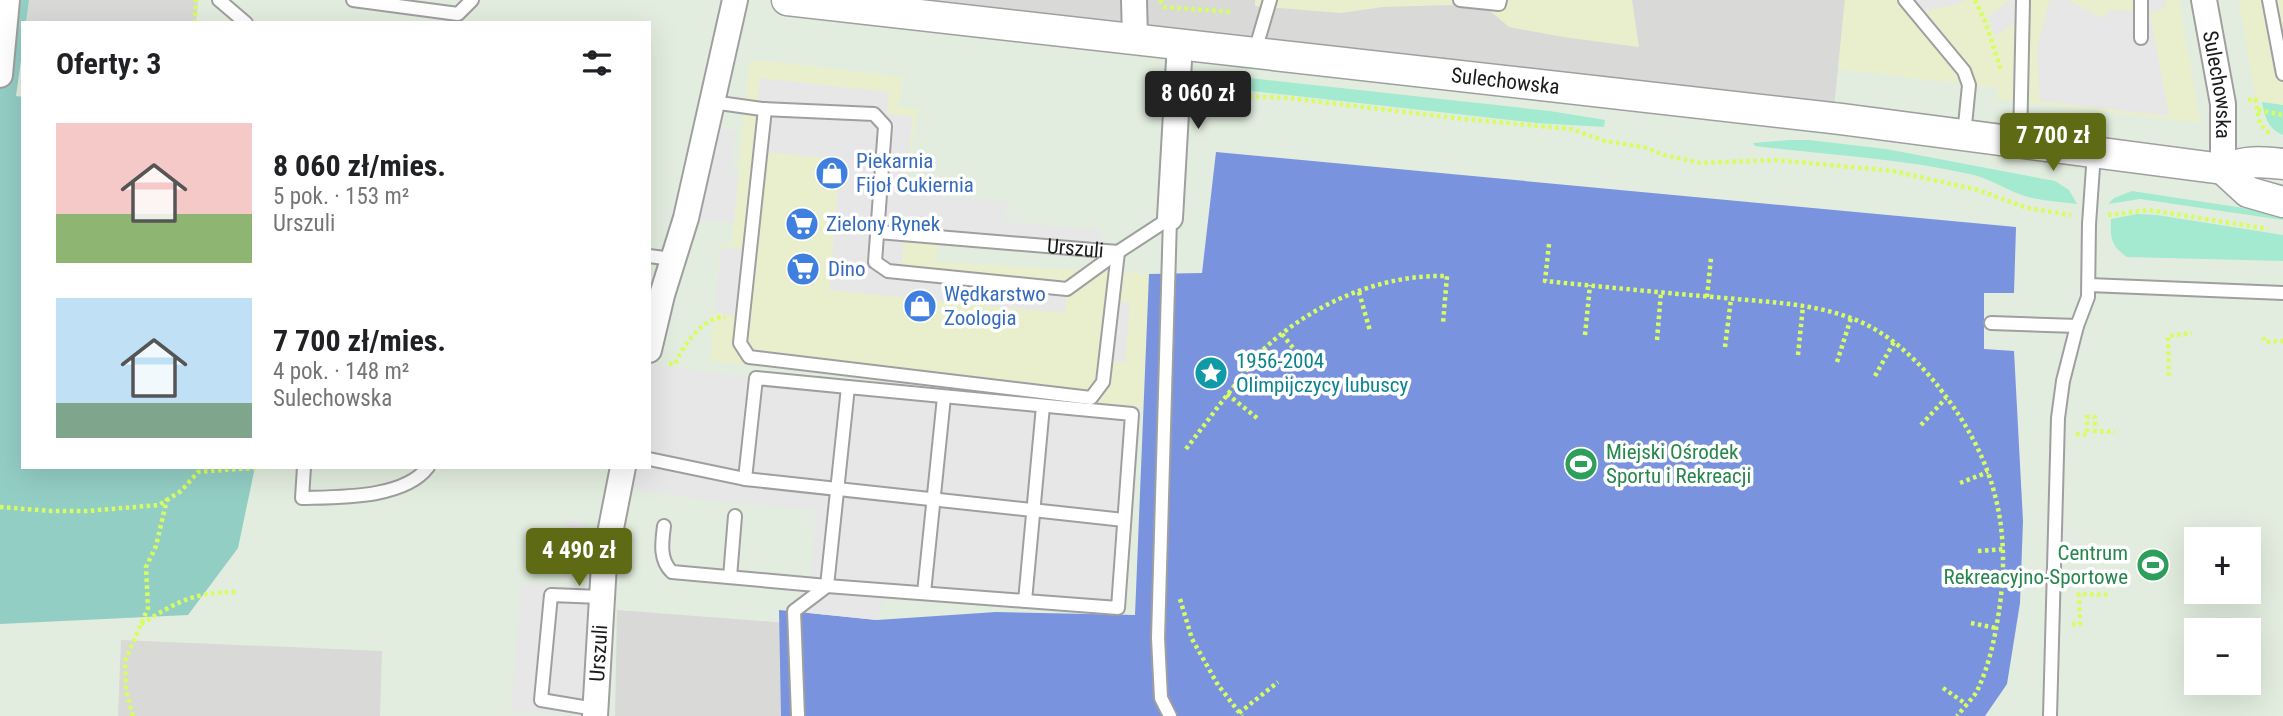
<!DOCTYPE html>
<html lang="pl">
<meta charset="utf-8">
<style>
body{margin:0;font-family:"Roboto Condensed",sans-serif;background:#f6f6f6;color:#202124;height:100vh;display:flex;flex-direction:column;font-size:26px;white-space:nowrap}
*{box-sizing:border-box;margin:0}
p{font-size:23px;color:#757577}
.icon{flex:none;width:38px;height:38px;fill:none;stroke:currentColor;stroke-width:2;stroke-linecap:round;stroke-linejoin:round}
.map{position:relative;flex:1;overflow:hidden}
.details{position:absolute;left:21px;top:21px;width:630px;height:448px;display:flex;flex-direction:column;background:#fff;border-radius:0px;box-shadow:0 7px 28px #0002}
.details>*{flex:none}
.controls{position:absolute;left:2184px;top:527px;display:grid;gap:14px}
.controls a{display:grid;place-items:center;width:77px;height:77px;border-radius:0px;background:#fff;box-shadow:0 7px 28px #0002;font-size:35px}
.price{position:absolute;translate:-50% -60px;padding:0 16px;border-radius:7px;background:#5e6b14;color:#fff;font-size:23px;line-height:46px;filter:drop-shadow(0 2px 4px #0008)}
.price::after{content:'';position:absolute;left:50%;top:42px;width:21px;height:16px;margin-left:-10px;background:inherit;clip-path:polygon(0 0,100% 0,50% 100%)}
.price.active{background:#222;color:#fff}
ul{padding:0;list-style:none}
li{display:flex;align-items:center;gap:21px;height:175px;padding:0 35px}
li span{display:grid;place-items:center;flex:none;width:196px;height:140px;border-radius:0px;color:#555}
li>.icon{margin-inline-start:auto}
span .icon{width:84px;height:84px;fill:#fffc;stroke-width:1}
li b{font-size:30px}
h2{display:flex;justify-content:space-between;align-items:center;height:84px;padding:0 35px;font-size:30px}
.map>svg:first-child{display:block}
.residential{fill:#d9d9d8}
.commercial{fill:#e9efcd}
.grass{fill:#a3ead1}
.forest{fill:#93cec5}
.pitch{fill:#7a93df}
.parking{fill:#e7e7e7}
.lines{fill:none;stroke-linecap:round;stroke-linejoin:round}
.service-casing{stroke:#9f9f9f;stroke-width:16}
.minor-casing{stroke:#9f9f9f;stroke-width:28}
.tertiary-casing{stroke:#9f9f9f;stroke-width:33}
.path{stroke:#d7fd60;stroke-width:4.5;stroke-dasharray:3.5 3.5;stroke-linecap:butt}
.service{stroke:#fff;stroke-width:12}
.minor{stroke:#fff;stroke-width:24}
.tertiary{stroke:#fff;stroke-width:30}
.labels{text-anchor:middle;stroke-width:7;stroke-linejoin:round;paint-order:stroke}
.street-label{font-size:21px;fill:#1b1b1b;stroke:#fff}
.shop-label{font-size:21px;fill:#366cbe;stroke:#fff;text-anchor:start}
.culture-label{font-size:21px;fill:#0d838f;stroke:#fff;text-anchor:start}
.leisure-label{font-size:21px;fill:#27864d;stroke:#fff;text-anchor:start}
</style>
<div class="map">
<svg width="2283" height="716" viewBox="0 0 2283 716">
<rect width="100%" height="100%" fill="#e2eddf"/>
<g class="residential">
<polygon points="29,0 198,0 196,23 26,23"/>
<polygon points="862,0 1845,0 1833,117"/>
<polygon points="617,610 787,623 789,716 615,716"/>
<polygon points="121,640 382,651 380,716 118,716"/>
</g>
<g class="commercial">
<polygon points="1255,0 1632,0 1639,47 1563,37 1509,27 1490,11 1452,5 1383,7 1341,13 1255,6"/>
<polygon points="1845,0 2179,0 2200,123 1997,99 1998,88 1838,69"/>
<polygon points="2239,0 2283,0 2283,105 2256,101"/>
<polygon points="760,60 903,77 898,108 918,108 904,194 901,235 903,242 938,244 937,262 1149,274 1143,407 710,361 720,244 731,245 749,64"/>
</g>
<g class="grass">
<polygon points="1241,77 1550,111 1605,120 1604,127 1537,123 1243,90"/>
<path d="M2262,102L2283,105V135C2268,129 2265,117 2262,102Z"/>
<path d="M1789,140H1809L1886,149L2055,181L2069,190L2077,204C2058,201 2037,201 2019,194C2004,188 1989,179 1974,175C1902,158 1828,155 1755,146L1753,143Z"/>
<polygon points="2132,191 2283,214 2283,220 2140,199 2108,204 2114,198"/>
<path d="M2137,214L2157,215L2283,235V261L2127,257C2111,246 2110,238 2111,219Z"/>
</g>
<polygon class="forest" points="0,0 29,0 26,23 23,23 23,46 16,96 23,97 23,467 255,467 238,548 188,615 0,624"/>
<polygon class="pitch" points="1216,152 2016,227 2014,293 1984,293 1984,349 2014,351 2023,521 2020,603 2007,684 1985,716 781,716 779,610 877,620 996,612 1135,615 1149,274 1202,273"/>
<g class="parking">
<polygon points="1908,0 1964,0 1964,2 1916,13"/>
<polygon points="2010,0 2023,0 2023,17 1995,36 1988,17"/>
<polygon points="2050,0 2068,0 2101,18 2112,10 2146,12 2141,0 2165,0 2166,7 2150,13 2169,116 2040,101 2037,48"/>
<polygon points="760,78 889,92 887,111 889,114 913,117 904,194 1007,202 1005,222 1101,230 1101,251 901,235 903,242 901,273 1067,289 1065,313 829,290 840,159 752,151"/>
<polygon points="707,125 736,131 732,168 739,170 734,223 686,218"/>
<polygon points="721,247 749,249 742,316 714,313"/>
<polygon points="1112,301 1130,303 1125,362 1105,361"/>
<polygon points="649,364 756,378 1132,414 1118,608 887,591 877,620 809,613 816,510 722,502 618,488 623,467 649,467"/>
<polygon points="566,520 588,524 580,574 558,571"/>
<polygon points="521,584 590,586 582,716 511,712"/>
</g>
<g class="lines">
<defs>
<g id="service">
<polyline points="219,0 246,23"/>
<polyline points="353,0 458,14 472,0"/>
<polyline points="1460,0 1499,4 1500,0"/>
<polyline points="1905,0 1964,71 1969,85 1964,135"/>
<polyline points="2141,0 2141,38"/>
<polyline points="2269,0 2283,74"/>
<polyline points="1255,51 1270,0"/>
<polyline points="712,102 762,109 874,114 885,126 875,262 888,271 1067,289 1118,252"/>
<polyline points="765,109 740,343 749,357 1091,398 1103,382 1118,252"/>
<polyline points="2020,143 2023,0"/>
<path id="s1" d="M878,232L1118,252L1170,218"/>
<polyline points="649,256 672,259"/>
<polyline points="2089,285 2283,293"/>
<polyline points="1991,323 2077,326"/>
<polyline points="649,459 745,479 1124,520"/>
<path d="M304,467L302,498C338,497 404,499 428,467"/>
<polyline points="745,479 756,378 848,387"/>
<path d="M664,526C662,542 659,560 672,572L827,586L1118,608L1132,414L848,387L827,586L794,611L798,716"/>
<polyline points="730,577 735,516"/>
<polyline points="924,593 944,397"/>
<polyline points="1025,601 1043,406"/>
<polyline points="595,709 541,700 551,595 601,597"/>
<polyline points="1170,716 1161,698 1158,638 1170,218"/>
<polyline points="2050,716 2058,418 2063,381 2077,326 2088,297 2089,224 2094,153"/>
</g>
<g id="minor">
<polyline points="1134,0 1135,38"/>
<path id="s2" d="M2204,0L2223,104V169"/>
<polyline points="0,75 7,0"/>
<polyline points="1170,218 1180,43"/>
<polyline points="649,350 662,295 686,218 735,0"/>
<path id="s3" d="M595,716L604,564L623,467"/>
</g>
<g id="tertiary">
<path id="s4" d="M787,0L1841,119L2223,169C2245,161 2260,161 2283,164"/>
<polyline points="2223,169 2248,192 2283,202"/>
</g>
</defs>
<use href="#service" class="service-casing"/>
<use href="#minor" class="minor-casing"/>
<use href="#tertiary" class="tertiary-casing"/>
<g class="path">
<polyline points="1160,0 1165,7 1232,12"/>
<polyline points="1975,0 1985,21 2001,70"/>
<polyline points="195,23 196,0"/>
<polyline points="1200,94 1288,98 1455,118 1571,129 1605,141 1643,147 1664,155 1700,163 1775,160 1893,171 1978,190 2027,208 2071,215"/>
<polyline points="1227,96 1227,77"/>
<polyline points="2248,100 2255,99 2260,124 2271,135"/>
<polyline points="2258,110 2283,115"/>
<polyline points="2108,215 2149,210 2268,229"/>
<path d="M1549,244L1545,281C1605,287 1665,293 1725,298C1767,302 1810,303 1851,318C1887,331 1918,360 1941,390C1992,456 2011,521 2000,604C1996,633 1990,664 1977,691C1972,700 1963,708 1957,716"/>
<polyline points="1359,292 1370,331"/>
<polyline points="1707,297 1711,258"/>
<polyline points="1282,334 1308,367"/>
<polyline points="1585,335 1590,285"/>
<polyline points="2263,337 2265,342 2283,341"/>
<polyline points="1657,340 1661,292"/>
<polyline points="1725,347 1731,299"/>
<polyline points="1798,355 1803,306"/>
<polyline points="1837,362 1851,318"/>
<path d="M669,364H675C683,346 703,316 725,317"/>
<polyline points="1875,376 1894,342"/>
<polyline points="2169,376 2168,336 2192,333"/>
<polyline points="1227,394 1257,418"/>
<polyline points="1921,425 1946,398"/>
<polyline points="2076,434 2087,435 2087,417 2095,417 2095,431 2115,432"/>
<path d="M1186,449C1205,424 1223,400 1242,376C1249,366 1257,355 1266,347C1314,303 1382,274 1447,276L1443,323"/>
<polyline points="1960,483 1988,472"/>
<polyline points="0,507 51,511 87,511 159,505 181,491 198,472 265,467"/>
<polyline points="1978,551 2004,549"/>
<polyline points="1180,599 1192,639 1218,685 1242,716"/>
<polyline points="1971,623 1996,628"/>
<path d="M141,624C177,602 193,592 237,592"/>
<polyline points="2072,624 2080,624 2079,594 2110,595"/>
<polyline points="1943,688 1966,704"/>
<polyline points="1239,713 1278,682"/>
<polyline points="133,716 126,691 125,661 148,608 146,567 156,546 167,499"/>
</g>
<use href="#service" class="service"/>
<use href="#minor" class="minor"/>
<use href="#tertiary" class="tertiary"/>
</g>
<defs>
<symbol id="shop-disc" viewBox="-11 -11 22 22"><circle r="9.5" fill="#3f7fe0" stroke="#fff"/><path d="M-5-2.5h2.3a2.7 3.5 0 0 1 5.4 0H5L5.5 6h-11ZM-1.5-2.5h3a1.5 2.3 0 0 0-3 0Z" fill="#fff"/></symbol>
<symbol id="supermarket-disc" viewBox="-11 -11 22 22"><circle r="9.5" fill="#3f7fe0" stroke="#fff"/><path d="M-6-5.5h2.5l.6 2H6L4.5 2H-2.5L-4.4-4H-6ZM-1.5 3.2a1.3 1.3 0 1 0 .1 0ZM3 3.2a1.3 1.3 0 1 0 .1 0Z" fill="#fff"/></symbol>
<symbol id="sight-disc" viewBox="-11 -11 22 22"><circle r="9.5" fill="#0f9aa8" stroke="#fff"/><path d="M0-6L1.8-2.2L6-1.7L2.9 1.2L3.7 5.4L0 3.3L-3.7 5.4L-2.9 1.2L-6-1.7L-1.8-2.2Z" fill="#fff"/></symbol>
<symbol id="stadium-disc" viewBox="-11 -11 22 22"><circle r="9.5" fill="#2e9e5b" stroke="#fff"/><path d="M0-5a6.5 5 0 1 0 0 10a6.5 5 0 1 0 0-10ZM-3.5-1.8h7v3.6h-7Z" fill="#fff"/></symbol>
</defs>
<g fill-rule="evenodd">
<use href="#shop-disc" x="813" y="154" width="38" height="38"/>
<use href="#supermarket-disc" x="783" y="205" width="38" height="38"/>
<use href="#supermarket-disc" x="784" y="250" width="38" height="38"/>
<use href="#shop-disc" x="901" y="287" width="38" height="38"/>
<use href="#sight-disc" x="1192" y="354" width="38" height="38"/>
<use href="#stadium-disc" x="1562" y="445" width="38" height="38"/>
<use href="#stadium-disc" x="2134" y="546" width="38" height="38"/>
</g>
<g class="labels">
<g class="street-label">
<text dy="7" stroke="none"><textPath href="#s4" startOffset="723">Sulechowska</textPath></text>
<text dy="7" stroke="none"><textPath href="#s2" startOffset="86">Sulechowska</textPath></text>
<text dy="7" stroke="none"><textPath href="#s1" startOffset="198">Urszuli</textPath></text>
<text dy="7" stroke="none"><textPath href="#s3" startOffset="63">Urszuli</textPath></text>
</g>
<g class="shop-label">
<text x="856" y="168">Piekarnia<tspan x="856" dy="24">Fijoł Cukiernia</tspan></text>
<text x="826" y="231">Zielony Rynek</text>
<text x="828" y="276">Dino</text>
<text x="944" y="301">Wędkarstwo<tspan x="944" dy="24">Zoologia</tspan></text>
</g>
<g class="culture-label">
<text x="1236" y="368">1956-2004<tspan x="1236" dy="24">Olimpijczycy lubuscy</tspan></text>
</g>
<g class="leisure-label">
<text x="1606" y="459">Miejski Ośrodek<tspan x="1606" dy="24">Sportu i Rekreacji</tspan></text>
<text x="2128" y="560" text-anchor="end">Centrum<tspan x="2128" dy="24">Rekreacyjno-Sportowe</tspan></text>
</g>
</g>
</svg>
<div class="controls">
<a>+</a>
<a>−</a>
</div>
<b class="price active" style="left:1198px;top:131px">8 060 zł</b>
<b class="price" style="left:2053px;top:173px">7 700 zł</b>
<b class="price" style="left:579px;top:588px">4 490 zł</b>
<section class="details">
<h2>Oferty: 3<svg class="icon" aria-label="filters" viewBox="0 0 24 24"><path d="M4 7h16M4 17h16"/><circle cx="9" cy="7" r="2"/><circle cx="15" cy="17" r="2"/></svg></h2>
<ul>
<li><span style="background:linear-gradient(#f6c9c9 65%,#8fb573 0)"><svg class="icon" aria-label="home" viewBox="0 0 24 24"><path d="M3 11l9-7 9 7M6 9v11h12V9"/></svg></span><div><b>8 060 zł/mies.</b><p>5 pok. · 153 m²</p><p>Urszuli</p></div></li>
<li><span style="background:linear-gradient(#bfe0f5 75%,#7fa58c 0)"><svg class="icon" aria-label="home" viewBox="0 0 24 24"><path d="M3 11l9-7 9 7M6 9v11h12V9"/></svg></span><div><b>7 700 zł/mies.</b><p>4 pok. · 148 m²</p><p>Sulechowska</p></div></li>
</ul>
</section>
</div>
